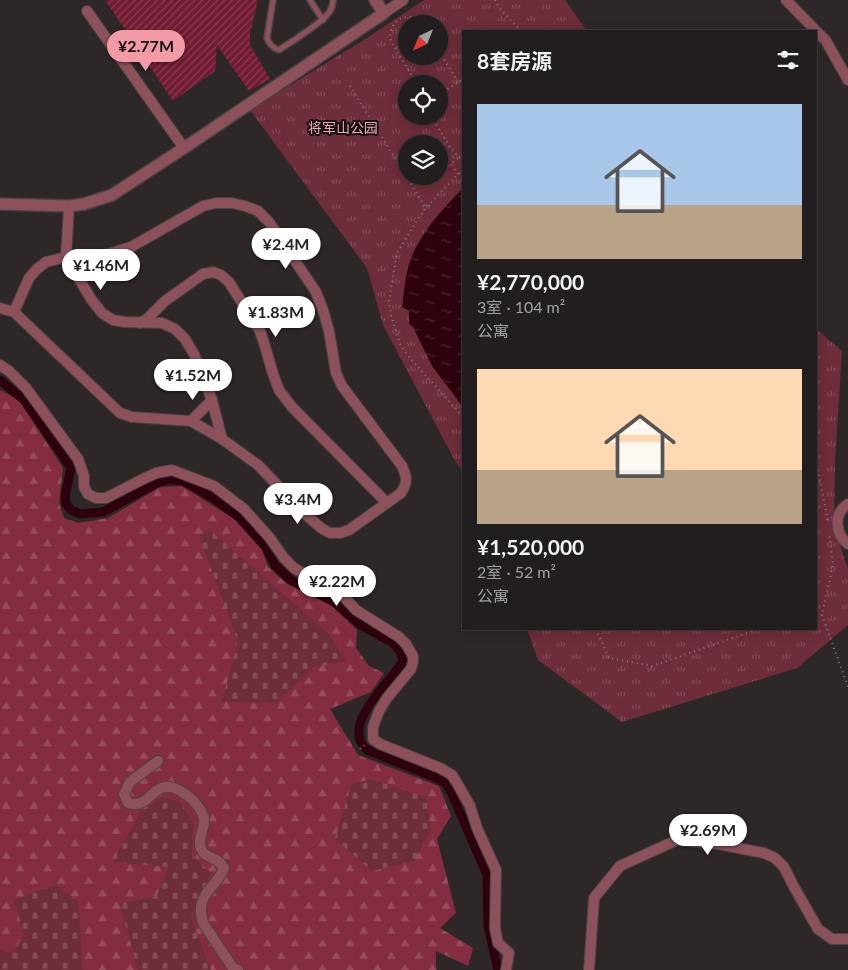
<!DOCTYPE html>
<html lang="zh">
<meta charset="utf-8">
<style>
body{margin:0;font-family:Lato,"Noto Sans SC",sans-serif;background:#2a2627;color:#f1f3f6;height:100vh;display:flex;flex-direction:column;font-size:19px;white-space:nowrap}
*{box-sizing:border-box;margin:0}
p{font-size:16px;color:#a2a2a4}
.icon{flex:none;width:28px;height:28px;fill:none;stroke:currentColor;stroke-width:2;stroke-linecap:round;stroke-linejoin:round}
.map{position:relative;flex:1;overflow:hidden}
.details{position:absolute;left:462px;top:30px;width:355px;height:600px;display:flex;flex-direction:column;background:#221d1e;border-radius:0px;box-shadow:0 2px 12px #0003,0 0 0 1px #3f3b3c}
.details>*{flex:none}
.needle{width:32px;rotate:223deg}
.fabs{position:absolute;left:398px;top:15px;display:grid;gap:10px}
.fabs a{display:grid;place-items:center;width:50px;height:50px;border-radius:50%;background:#221d1e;box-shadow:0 2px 12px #0003,0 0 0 1px #3f3b3c;font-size:25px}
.price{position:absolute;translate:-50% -42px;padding:0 11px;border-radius:18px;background:#fff;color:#222;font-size:16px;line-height:32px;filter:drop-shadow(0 1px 2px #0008)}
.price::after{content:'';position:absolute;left:50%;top:30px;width:15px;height:11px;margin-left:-8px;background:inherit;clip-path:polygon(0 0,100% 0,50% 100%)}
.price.current{background:#f39aa7;color:#111}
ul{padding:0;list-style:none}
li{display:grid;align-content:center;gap:10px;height:265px;padding:0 15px}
li span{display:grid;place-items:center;height:155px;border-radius:0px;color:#555}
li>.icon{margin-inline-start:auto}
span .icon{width:90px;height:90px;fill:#fffc;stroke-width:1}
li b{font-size:21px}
h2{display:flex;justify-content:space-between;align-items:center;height:60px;padding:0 15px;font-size:21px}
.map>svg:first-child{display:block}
.forest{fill:url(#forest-firs)}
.cemetery{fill:url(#cemetery-stones)}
.park{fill:url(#park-tufts);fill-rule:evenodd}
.water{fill:url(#water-ripples)}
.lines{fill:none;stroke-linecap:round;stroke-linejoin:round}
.canal{stroke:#2e020d;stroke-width:9}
.building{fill:url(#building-hatch)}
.service-casing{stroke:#494344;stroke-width:8}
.minor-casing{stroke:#494344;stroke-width:12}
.tertiary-casing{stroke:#494344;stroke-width:14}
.path{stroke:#847e7f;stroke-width:2;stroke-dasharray:1 4;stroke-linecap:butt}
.service{stroke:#8d515b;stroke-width:5}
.minor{stroke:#8d515b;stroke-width:10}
.tertiary{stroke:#8d515b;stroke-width:11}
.labels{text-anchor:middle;stroke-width:4;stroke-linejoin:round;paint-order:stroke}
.park-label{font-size:14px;fill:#f2a6b1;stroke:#141111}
</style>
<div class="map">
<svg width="848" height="970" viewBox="0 0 848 970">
<defs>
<pattern id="forest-firs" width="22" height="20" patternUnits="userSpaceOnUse" patternTransform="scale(1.25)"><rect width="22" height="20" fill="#842d41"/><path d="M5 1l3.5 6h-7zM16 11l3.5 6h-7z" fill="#964c5d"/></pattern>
<pattern id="cemetery-stones" width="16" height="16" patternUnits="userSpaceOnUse" patternTransform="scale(1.25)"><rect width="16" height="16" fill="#6e2d3a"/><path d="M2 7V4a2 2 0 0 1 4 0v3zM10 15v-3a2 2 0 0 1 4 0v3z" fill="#834c57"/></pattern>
<pattern id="park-tufts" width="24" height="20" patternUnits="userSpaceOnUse" patternTransform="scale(1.25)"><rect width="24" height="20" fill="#6e2d3a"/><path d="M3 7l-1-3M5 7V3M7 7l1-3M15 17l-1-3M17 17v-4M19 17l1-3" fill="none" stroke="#834c57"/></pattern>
<pattern id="water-ripples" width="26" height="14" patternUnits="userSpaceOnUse" patternTransform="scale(1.25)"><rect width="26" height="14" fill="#2e020d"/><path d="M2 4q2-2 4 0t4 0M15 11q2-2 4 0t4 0" fill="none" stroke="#4d2731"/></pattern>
<pattern id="building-hatch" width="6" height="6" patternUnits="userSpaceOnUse" patternTransform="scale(1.25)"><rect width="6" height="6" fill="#721b32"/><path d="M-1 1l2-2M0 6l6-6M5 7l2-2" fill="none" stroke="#873d50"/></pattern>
</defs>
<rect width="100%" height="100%" fill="#2d2728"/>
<polygon class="forest" points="0,390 19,400 63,468 59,503 64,518 78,523 108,518 160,487 182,486 234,519 262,550 268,567 287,584 332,606 357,630 356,648 369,666 384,673 371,692 330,709 358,755 439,786 451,816 437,839 456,913 440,928 473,948 468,966 436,951 436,969 438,970 0,970"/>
<g class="cemetery">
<polygon points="210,530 329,634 346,661 314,667 276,703 222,702 238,641 199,536"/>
<polygon points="370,779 426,797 431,831 414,861 372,871 335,839 351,785"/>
<polygon points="162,797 180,802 193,822 192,855 211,873 191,917 211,970 138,970 120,904 157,896 168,867 112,862 141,812"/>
<polygon points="56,885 78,901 83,970 0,970 0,949 13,954 24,934 14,900"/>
</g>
<g class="park">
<path d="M424,0H565L587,31H464V474L454,459L383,325L367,268L250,110L370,36ZM406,24H439V56H406ZM406,84H439V116H406ZM406,144H439V176H406Z"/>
<polygon points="816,329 842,351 835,461 834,525 844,558 848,568 848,625 797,668 622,722 538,660 527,629 816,629"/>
</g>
<path class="water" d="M464,187V407H463L432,366L413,327L409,324V311L402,307C404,293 405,277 409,264C420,232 441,211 464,187Z"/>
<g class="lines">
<path class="canal" d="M0,380L24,400L71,468L65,496L66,504L71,510L80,514L103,512L157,483L170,479L183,481L213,498L239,517L266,547L275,565L291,580L333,601L361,625L393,643L400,652L403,661C392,680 346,720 362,744C363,746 365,748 367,750L439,779L445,783L451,792L487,875L488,926L498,970"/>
</g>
<g class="building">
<polygon points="105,0 258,0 250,34 250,45 270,79 249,91 217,45 215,71 173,101"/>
<polygon points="439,142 454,169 449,172 439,156"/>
</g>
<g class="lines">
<defs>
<g id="service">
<path d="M273,0L267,38C269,44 273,48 279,50C291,42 324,22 330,11C332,8 333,4 333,0"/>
<polyline points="310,0 323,20"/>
</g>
<g id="minor">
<polyline points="786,0 826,41 848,80"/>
<polyline points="87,11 184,148"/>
<polyline points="384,13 403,0"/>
<polyline points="69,206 66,257 91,299 102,313 113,320 125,322 162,323 175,329 185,339 194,354 212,400 222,439"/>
<path d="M0,308L14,312L120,413L132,417L191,421L222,439L258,465L305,514L321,528L330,533H340L349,530L401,493C408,482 407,477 402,466L342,386L336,373L329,331L323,310L316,292L269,222L258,211L245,206L232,203H216L203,206L131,247L105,255L89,258L66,257L46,262L37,269L29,278L14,312"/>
<polyline points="140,323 147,319 165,301 203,274 213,272 221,275 229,282 260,331 264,343 273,374 279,390 292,407 387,503"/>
<polyline points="0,365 9,371 26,388 78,459 84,476 84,487 88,494 96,498 106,498 141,480 156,473 172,470 214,486 244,509 270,538 284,558 294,568 344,597 356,610 399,637 406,644 413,656 413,662 411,669 387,698 379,711 373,727 373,739 380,744 440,768 452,775 457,783 470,806 477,828 496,870 495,928 498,943 509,953 506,970"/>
<polyline points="191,421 212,400"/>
<path d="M848,504C833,514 835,534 848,544"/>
<path d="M158,761L130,782L124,794L128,803C144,808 148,795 161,788C175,781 202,804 204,819C205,829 197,839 201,849C205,859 218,856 224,868C215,891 194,893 203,923L233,968L238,970"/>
<polyline points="589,970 594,898 620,866 677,840 718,844 764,853 775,858 784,867 794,887 818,929 832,939 848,939"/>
</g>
<polyline id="tertiary" points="0,204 69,206 84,204 112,195 184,148 384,13 375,0"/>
</defs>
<use href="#service" class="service-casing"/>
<use href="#minor" class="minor-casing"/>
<use href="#tertiary" class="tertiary-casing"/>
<g class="path">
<polyline points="495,0 500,9 521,31"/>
<polyline points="395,48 417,84"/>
<polyline points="439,51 458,82"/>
<path d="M406,52C373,45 398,0 422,24"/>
<polyline points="350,86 426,208"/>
<polyline points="439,94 464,79"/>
<polyline points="431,116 450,147 460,158 464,164"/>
<polyline points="464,171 458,174 426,208 416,222 397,253 389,301 391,315 400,344 409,357 464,418"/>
<polyline points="458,174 451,163 460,158"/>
<polyline points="816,460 828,522"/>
<polyline points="822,615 848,687"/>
<polyline points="816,616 822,615 833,565 829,534"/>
<polyline points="596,629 609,658 652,666 759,629"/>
<polyline points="360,749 366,744"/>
</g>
<use href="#service" class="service"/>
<use href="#minor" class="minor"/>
<use href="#tertiary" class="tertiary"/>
</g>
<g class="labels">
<g class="park-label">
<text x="343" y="133">将军山公园</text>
</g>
</g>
</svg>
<div class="fabs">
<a><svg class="needle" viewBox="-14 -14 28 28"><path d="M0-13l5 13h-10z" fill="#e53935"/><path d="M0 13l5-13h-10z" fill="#a2a2a4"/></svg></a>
<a><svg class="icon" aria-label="locate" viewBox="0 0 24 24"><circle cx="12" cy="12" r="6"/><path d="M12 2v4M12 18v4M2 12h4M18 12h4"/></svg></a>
<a><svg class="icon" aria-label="layers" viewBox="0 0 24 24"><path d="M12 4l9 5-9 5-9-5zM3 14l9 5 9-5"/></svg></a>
</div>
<b class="price current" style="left:146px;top:72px">¥2.77M</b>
<b class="price" style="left:286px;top:270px">¥2.4M</b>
<b class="price" style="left:101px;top:291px">¥1.46M</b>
<b class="price" style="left:276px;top:338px">¥1.83M</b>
<b class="price" style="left:193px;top:401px">¥1.52M</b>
<b class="price" style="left:298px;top:525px">¥3.4M</b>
<b class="price" style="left:337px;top:607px">¥2.22M</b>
<b class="price" style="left:708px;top:856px">¥2.69M</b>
<section class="details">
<h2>8套房源<svg class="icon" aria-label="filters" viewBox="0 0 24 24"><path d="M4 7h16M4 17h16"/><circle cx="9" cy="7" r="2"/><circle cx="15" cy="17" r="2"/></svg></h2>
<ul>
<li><span style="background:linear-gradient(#a9c7e8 65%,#b9a48a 0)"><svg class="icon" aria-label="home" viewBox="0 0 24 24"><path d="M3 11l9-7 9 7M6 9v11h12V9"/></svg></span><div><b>¥2,770,000</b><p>3室 · 104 m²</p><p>公寓</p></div></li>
<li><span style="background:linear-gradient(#ffd9b3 65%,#b9a48a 0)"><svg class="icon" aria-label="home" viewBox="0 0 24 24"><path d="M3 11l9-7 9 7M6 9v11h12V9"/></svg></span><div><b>¥1,520,000</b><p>2室 · 52 m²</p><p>公寓</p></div></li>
</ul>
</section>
</div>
